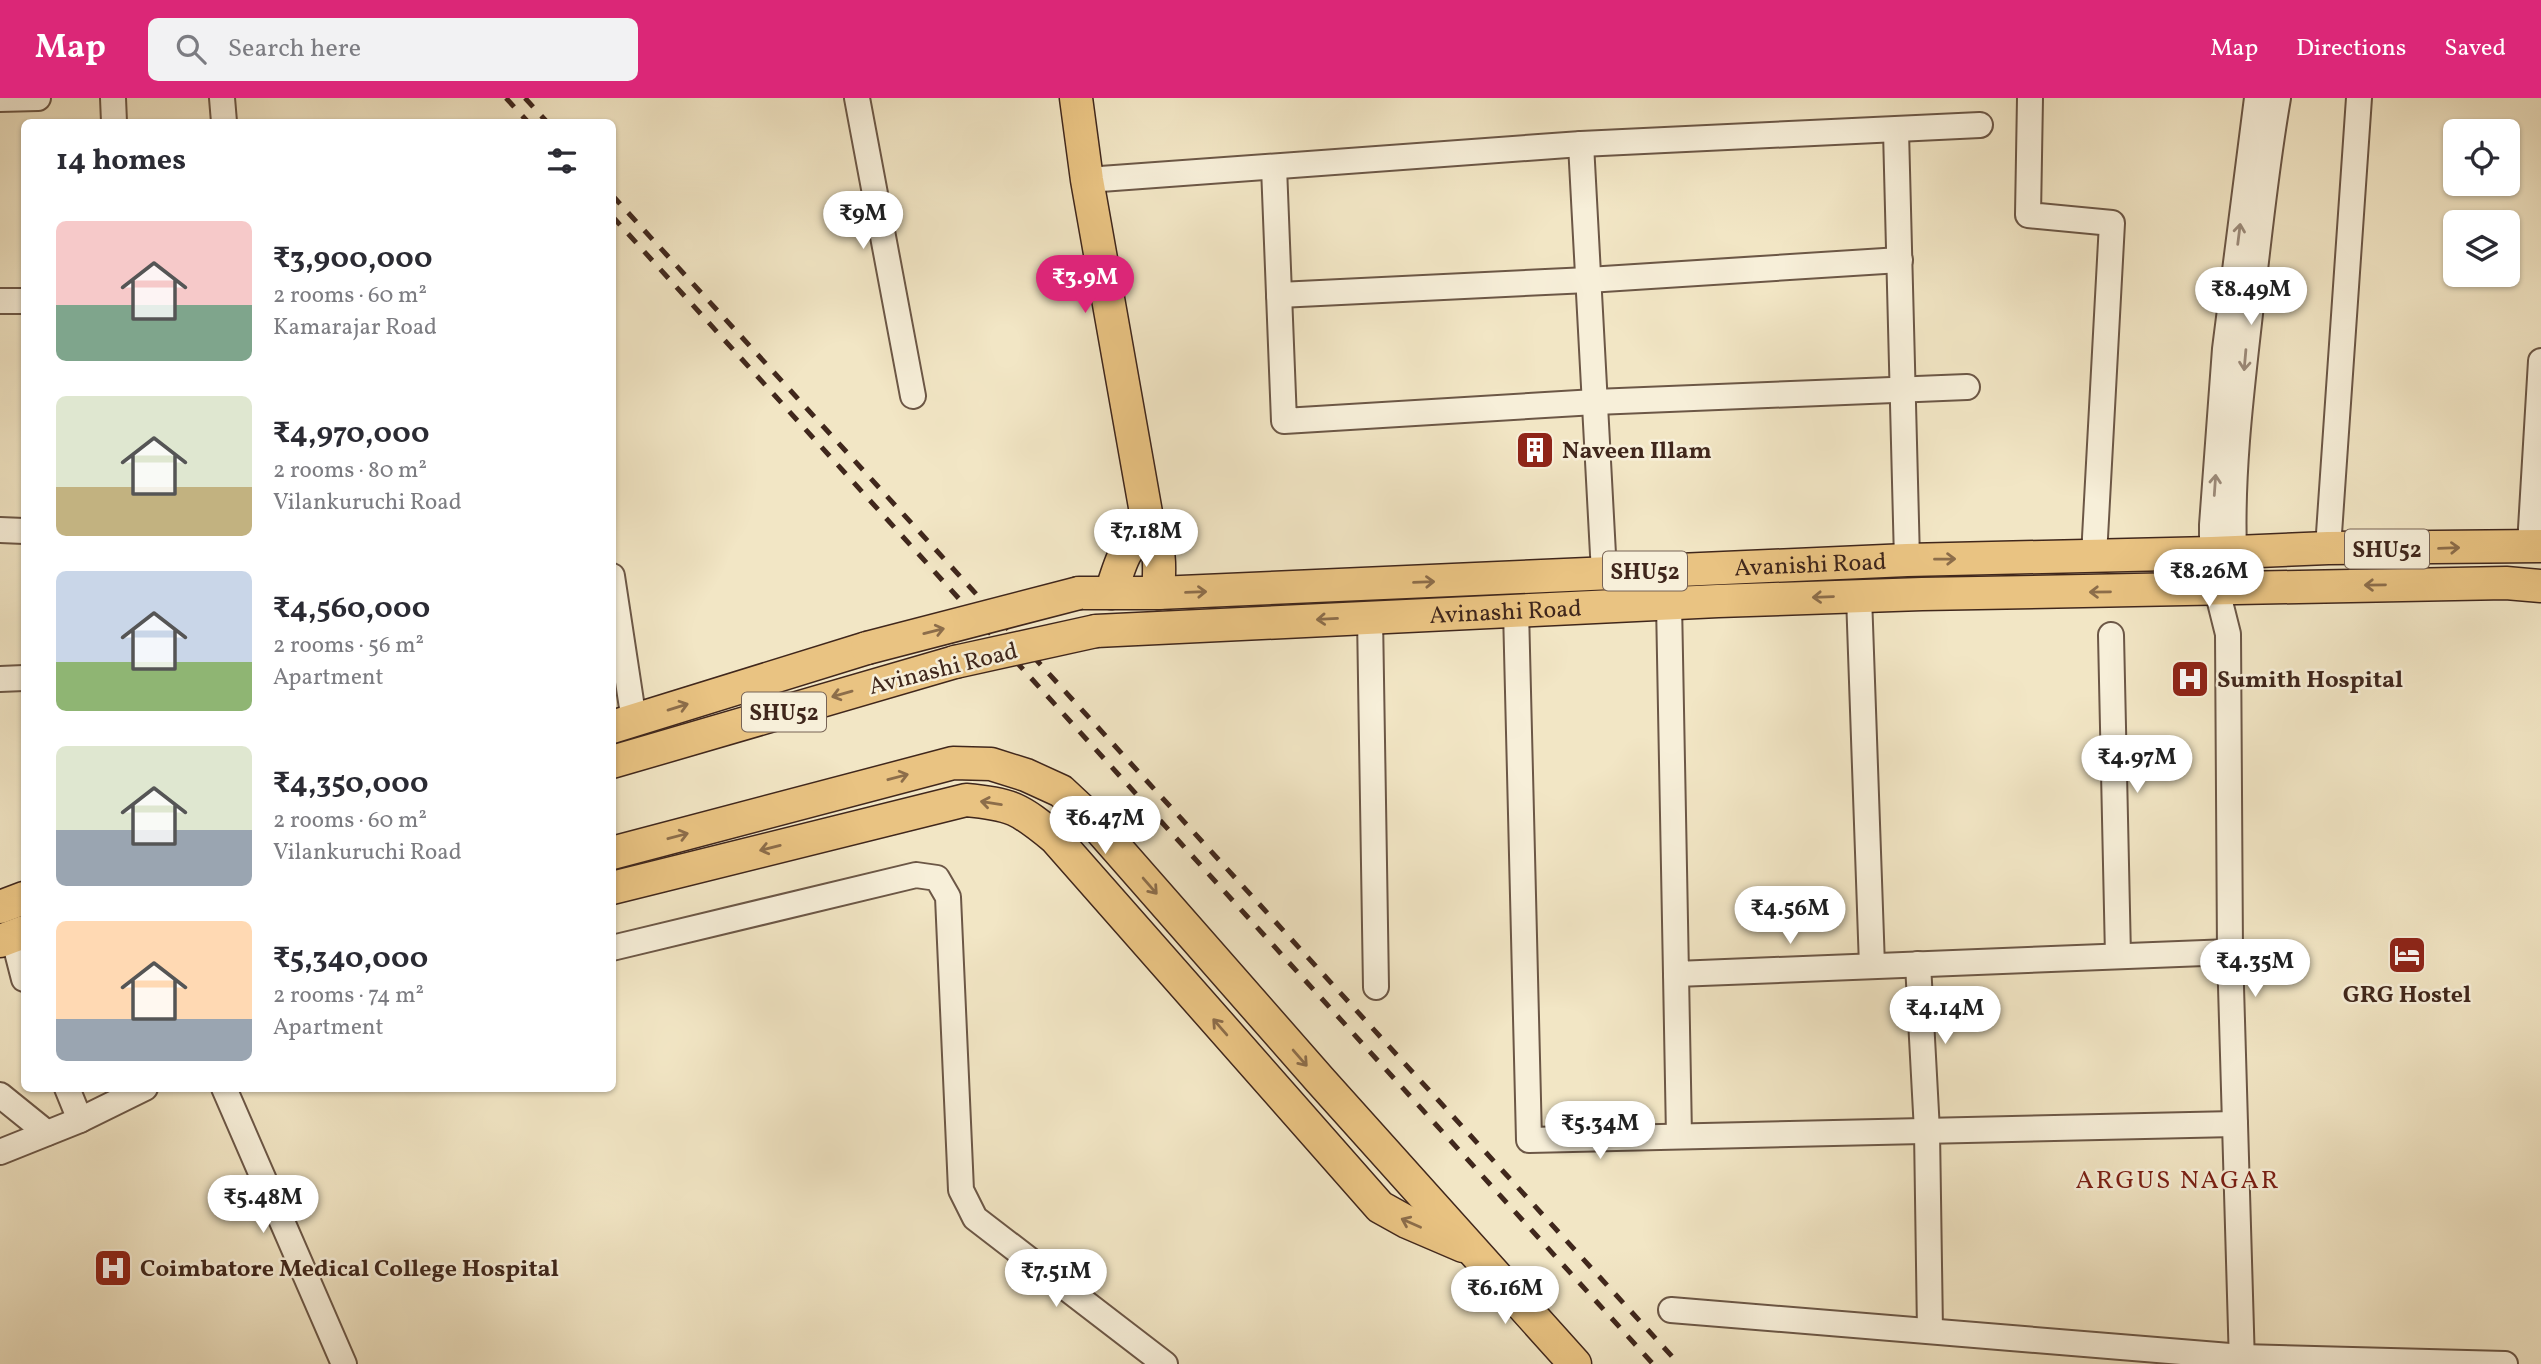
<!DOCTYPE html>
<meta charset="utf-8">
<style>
body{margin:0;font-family:Vollkorn,serif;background:#f2f2f3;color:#2b2b33;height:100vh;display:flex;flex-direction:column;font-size:26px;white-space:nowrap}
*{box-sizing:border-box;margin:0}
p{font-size:23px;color:#7c7c81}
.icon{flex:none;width:38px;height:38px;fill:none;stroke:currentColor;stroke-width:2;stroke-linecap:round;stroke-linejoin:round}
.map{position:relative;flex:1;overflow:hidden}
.side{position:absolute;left:21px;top:21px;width:595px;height:973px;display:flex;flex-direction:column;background:#fff;border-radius:10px;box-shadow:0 2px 5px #0004}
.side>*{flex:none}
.tools{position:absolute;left:2443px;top:21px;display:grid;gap:14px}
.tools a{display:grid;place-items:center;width:77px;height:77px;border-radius:10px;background:#fff;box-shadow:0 2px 5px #0004;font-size:35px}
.price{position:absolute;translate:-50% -60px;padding:0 16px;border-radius:24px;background:#fff;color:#222;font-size:23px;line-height:46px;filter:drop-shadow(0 2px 4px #0008)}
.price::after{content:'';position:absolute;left:50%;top:42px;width:21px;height:16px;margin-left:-10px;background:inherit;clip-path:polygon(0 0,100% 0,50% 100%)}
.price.selected{background:#db2777;color:#fff}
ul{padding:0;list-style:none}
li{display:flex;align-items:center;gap:21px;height:175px;padding:0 35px}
li span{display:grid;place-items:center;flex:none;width:196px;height:140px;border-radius:10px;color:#555}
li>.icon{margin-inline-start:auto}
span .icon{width:84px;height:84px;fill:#fffc;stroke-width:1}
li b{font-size:30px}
h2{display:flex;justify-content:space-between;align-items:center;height:84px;padding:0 35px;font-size:30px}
header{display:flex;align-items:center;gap:42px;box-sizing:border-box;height:98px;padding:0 35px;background:#db2777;color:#fff}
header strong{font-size:33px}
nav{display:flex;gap:38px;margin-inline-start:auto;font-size:24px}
.search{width:490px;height:63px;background:#f2f2f3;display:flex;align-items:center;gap:18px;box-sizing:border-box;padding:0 24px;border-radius:10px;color:#7c7c81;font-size:26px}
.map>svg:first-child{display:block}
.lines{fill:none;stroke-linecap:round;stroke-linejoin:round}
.minor-casing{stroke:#6c5746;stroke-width:28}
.major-casing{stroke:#40271c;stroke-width:35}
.minor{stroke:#f7efd9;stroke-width:24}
.major{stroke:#e9c382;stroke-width:32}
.rail{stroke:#40271c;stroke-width:5;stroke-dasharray:12 12;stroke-linecap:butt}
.major-bridge-casing{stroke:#40271c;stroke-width:35;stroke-linecap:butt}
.major-bridge{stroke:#e9c382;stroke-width:32}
.oneway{stroke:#9c8b7a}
.oneway2{stroke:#8c6d4a}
.labels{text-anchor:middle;stroke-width:5;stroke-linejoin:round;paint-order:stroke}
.shield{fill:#f7efd9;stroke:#776355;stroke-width:2}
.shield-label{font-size:23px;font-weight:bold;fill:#40271c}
.poi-label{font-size:24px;font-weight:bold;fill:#40271c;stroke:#f7efd9;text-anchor:start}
.street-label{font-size:24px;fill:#40271c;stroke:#f7efd9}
.neighbourhood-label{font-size:26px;letter-spacing:2px;fill:#7a1f14;stroke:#f7efd9}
</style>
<header>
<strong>Map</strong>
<div class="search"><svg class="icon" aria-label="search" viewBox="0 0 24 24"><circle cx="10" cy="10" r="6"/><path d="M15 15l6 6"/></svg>Search here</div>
<nav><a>Map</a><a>Directions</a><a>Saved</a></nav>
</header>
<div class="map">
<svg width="2541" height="1266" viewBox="0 0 2541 1266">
<rect width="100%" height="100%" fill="#f2e6c5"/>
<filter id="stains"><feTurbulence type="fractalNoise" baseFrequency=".00286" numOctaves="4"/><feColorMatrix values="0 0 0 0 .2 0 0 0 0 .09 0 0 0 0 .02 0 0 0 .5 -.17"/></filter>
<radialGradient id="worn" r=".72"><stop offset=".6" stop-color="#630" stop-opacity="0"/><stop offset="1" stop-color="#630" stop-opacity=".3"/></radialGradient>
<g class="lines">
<defs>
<g id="minor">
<polyline points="113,0 114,24"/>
<polyline points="222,0 224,24"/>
<polyline points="857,0 913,298"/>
<polyline points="2030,0 2028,117 2112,125 2094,458"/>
<polyline points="0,1 38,0"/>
<polyline points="1896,33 1907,462"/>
<polyline points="1581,46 1604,475"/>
<polyline points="1274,69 1284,323 1595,304 1967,289"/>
<polyline points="1087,82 1581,46 1980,27"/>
<polyline points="1279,197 1588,182 1900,162"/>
<polyline points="0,203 24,203"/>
<polyline points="0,432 24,433"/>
<polyline points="2530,447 2541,263"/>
<polyline points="2328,450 2359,0"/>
<path d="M2234,453C2231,372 2242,288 2251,207C2259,138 2266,69 2278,0"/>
<polyline points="2212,455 2212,427 2225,251 2257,0"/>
<polyline points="612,478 634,623"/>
<polyline points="2217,492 2228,536 2230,854 2242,1266"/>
<polyline points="1859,498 1872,868"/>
<polyline points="1669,505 1676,876 2230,854"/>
<polyline points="1516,512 1529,1042 2235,1026"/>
<polyline points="1370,519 1376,889"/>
<polyline points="2111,537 2118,858"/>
<polyline points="0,581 24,580"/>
<polyline points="13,838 24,881"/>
<polyline points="612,850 916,777 937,780 948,799 961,1092 975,1120 1165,1266"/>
<polyline points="1918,866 1927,1033 1930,1233"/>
<polyline points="1676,876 1679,1038"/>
<polyline points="224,990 344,1266"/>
<polyline points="0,997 47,1035"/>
<polyline points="80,1022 145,990"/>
<polyline points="0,1054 80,1022 67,990"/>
<polyline points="1671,1212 2242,1259 2505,1266"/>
</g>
<g id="major">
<path d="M1076,0L1087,82L1148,426C1161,450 1160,469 1158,495"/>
<path id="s1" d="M1079,495H1158L1907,462L2212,455L2328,450L2541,448"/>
<path d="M1111,495C1120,465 1125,448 1148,426"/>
<path id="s2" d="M1096,533L1718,503L1922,496L2506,485L2541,488"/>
<polyline points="612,629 867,550"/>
<polyline points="612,664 955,564"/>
<polyline points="612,755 953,665 991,666 1026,677 1061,693 1091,721 1320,982 1575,1266"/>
<path d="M612,790L966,702C1012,706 1020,711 1055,740L1380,1109L1407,1124L1463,1148"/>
<polyline points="0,809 24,800"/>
<polyline points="0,843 24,834"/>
</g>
</defs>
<use href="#minor" class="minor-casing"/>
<use href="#major" class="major-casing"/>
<use href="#minor" class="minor"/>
<use href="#major" class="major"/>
<g class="rail">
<polyline points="506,0 528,24"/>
<polyline points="525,0 547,24"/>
<polyline points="612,97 1679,1266"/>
<polyline points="612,118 1653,1266"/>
</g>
<defs>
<g id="major-bridge">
<polyline points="867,550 1079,495"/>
<polyline points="955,564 1096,533"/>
</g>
</defs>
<use href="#major-bridge" class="major-bridge-casing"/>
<use href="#major-bridge" class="major-bridge"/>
</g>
<defs><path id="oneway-shaft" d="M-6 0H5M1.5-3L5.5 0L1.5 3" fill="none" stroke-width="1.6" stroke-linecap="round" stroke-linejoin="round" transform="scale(1.75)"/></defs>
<g class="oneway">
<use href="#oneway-shaft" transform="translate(2239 136) rotate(-83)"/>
<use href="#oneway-shaft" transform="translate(2245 262) rotate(95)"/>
<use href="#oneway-shaft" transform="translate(2215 387) rotate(-86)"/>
</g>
<g class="oneway2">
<use href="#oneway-shaft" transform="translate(2449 450) rotate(-2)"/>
<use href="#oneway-shaft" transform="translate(1945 461) rotate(-1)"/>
<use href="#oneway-shaft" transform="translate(1424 484) rotate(-2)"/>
<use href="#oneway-shaft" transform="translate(2375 487) rotate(179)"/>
<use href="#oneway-shaft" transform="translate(1196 494) rotate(-2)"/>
<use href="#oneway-shaft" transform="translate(2100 494) rotate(179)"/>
<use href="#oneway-shaft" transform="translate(1823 499) rotate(178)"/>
<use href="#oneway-shaft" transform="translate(1327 521) rotate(177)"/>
<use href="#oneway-shaft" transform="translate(934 533) rotate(-14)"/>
<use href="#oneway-shaft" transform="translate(842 596) rotate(164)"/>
<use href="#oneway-shaft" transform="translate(678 609) rotate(-17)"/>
<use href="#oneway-shaft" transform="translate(898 679) rotate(-15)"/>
<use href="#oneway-shaft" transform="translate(991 705) rotate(-171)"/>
<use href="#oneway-shaft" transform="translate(678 738) rotate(-15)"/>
<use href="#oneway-shaft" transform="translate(770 750) rotate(166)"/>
<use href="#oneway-shaft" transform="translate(1150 788) rotate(49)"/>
<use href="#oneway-shaft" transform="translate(1220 929) rotate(-131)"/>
<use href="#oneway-shaft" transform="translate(1300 960) rotate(49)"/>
<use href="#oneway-shaft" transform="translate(1411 1125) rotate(-156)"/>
</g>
<defs>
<symbol id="building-square" viewBox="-11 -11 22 22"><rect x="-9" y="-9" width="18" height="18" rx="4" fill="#8f2418" stroke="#f7efd9"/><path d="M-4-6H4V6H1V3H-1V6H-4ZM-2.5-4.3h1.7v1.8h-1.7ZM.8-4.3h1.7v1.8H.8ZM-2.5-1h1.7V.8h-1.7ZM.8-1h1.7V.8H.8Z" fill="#fff"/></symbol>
<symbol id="hospital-square" viewBox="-11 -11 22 22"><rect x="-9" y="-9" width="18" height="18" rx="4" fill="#8f2418" stroke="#f7efd9"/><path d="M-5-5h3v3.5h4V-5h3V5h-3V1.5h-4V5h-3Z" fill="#fff"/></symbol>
<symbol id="hotel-square" viewBox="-11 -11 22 22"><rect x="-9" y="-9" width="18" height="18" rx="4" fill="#8f2418" stroke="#f7efd9"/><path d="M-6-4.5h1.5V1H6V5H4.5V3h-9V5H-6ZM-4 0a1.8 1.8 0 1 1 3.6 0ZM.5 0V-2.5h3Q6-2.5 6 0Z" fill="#fff"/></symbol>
</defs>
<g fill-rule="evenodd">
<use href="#building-square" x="1513" y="330" width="44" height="44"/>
<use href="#hospital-square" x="2168" y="559" width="44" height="44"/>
<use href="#hotel-square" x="2385" y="835" width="44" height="44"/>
<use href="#hospital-square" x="91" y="1148" width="44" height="44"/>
</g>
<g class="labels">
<g class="shield">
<rect x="2345" y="431.5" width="84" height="39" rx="5"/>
<rect x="1603" y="453.5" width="84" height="39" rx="5"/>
<rect x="742" y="594.5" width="84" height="39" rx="5"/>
</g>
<g class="shield-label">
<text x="2387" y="459">SHU52</text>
<text x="1645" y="481">SHU52</text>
<text x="784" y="622">SHU52</text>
</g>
<g class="poi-label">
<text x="1562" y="360">Naveen Illam</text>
<text x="2217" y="589">Sumith Hospital</text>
<text x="2407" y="904" text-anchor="middle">GRG Hostel</text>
<text x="140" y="1178">Coimbatore Medical College Hospital</text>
</g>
<g class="street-label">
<text dy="8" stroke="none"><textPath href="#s1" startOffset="732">Avanishi Road</textPath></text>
<text dy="8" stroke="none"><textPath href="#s2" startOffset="410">Avinashi Road</textPath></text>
<text transform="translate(943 570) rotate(-14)" y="8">Avinashi Road</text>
</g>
<g class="neighbourhood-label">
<text x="2178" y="1090">ARGUS NAGAR</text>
</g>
</g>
<rect width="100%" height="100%" filter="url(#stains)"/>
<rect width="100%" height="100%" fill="url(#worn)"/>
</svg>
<div class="tools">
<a><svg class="icon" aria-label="locate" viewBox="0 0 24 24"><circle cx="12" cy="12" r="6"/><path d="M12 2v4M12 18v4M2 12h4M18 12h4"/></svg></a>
<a><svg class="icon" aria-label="layers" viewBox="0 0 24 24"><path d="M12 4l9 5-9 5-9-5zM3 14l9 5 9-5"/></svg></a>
</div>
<b class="price" style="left:863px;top:153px">₹9M</b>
<b class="price selected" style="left:1085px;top:217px">₹3.9M</b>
<b class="price" style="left:2251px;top:229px">₹8.49M</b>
<b class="price" style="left:1146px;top:471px">₹7.18M</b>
<b class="price" style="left:2209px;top:511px">₹8.26M</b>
<b class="price" style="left:2137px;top:697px">₹4.97M</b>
<b class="price" style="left:1105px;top:758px">₹6.47M</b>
<b class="price" style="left:1790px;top:848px">₹4.56M</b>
<b class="price" style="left:2255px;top:901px">₹4.35M</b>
<b class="price" style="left:1945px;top:948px">₹4.14M</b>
<b class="price" style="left:1600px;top:1063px">₹5.34M</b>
<b class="price" style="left:263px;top:1137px">₹5.48M</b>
<b class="price" style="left:1056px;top:1211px">₹7.51M</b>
<b class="price" style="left:1505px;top:1228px">₹6.16M</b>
<section class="side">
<h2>14 homes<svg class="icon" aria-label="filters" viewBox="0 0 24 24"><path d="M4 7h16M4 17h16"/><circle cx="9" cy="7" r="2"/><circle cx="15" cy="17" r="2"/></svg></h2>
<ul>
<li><span style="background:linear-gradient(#f6c9c9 60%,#7fa58c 0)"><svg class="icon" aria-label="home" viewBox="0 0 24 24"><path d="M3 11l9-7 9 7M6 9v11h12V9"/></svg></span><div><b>₹3,900,000</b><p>2 rooms · 60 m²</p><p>Kamarajar Road</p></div></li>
<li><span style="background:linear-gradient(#dfe7d0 65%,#c2b280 0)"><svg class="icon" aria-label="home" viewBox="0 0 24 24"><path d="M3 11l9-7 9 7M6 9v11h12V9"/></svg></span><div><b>₹4,970,000</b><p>2 rooms · 80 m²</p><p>Vilankuruchi Road</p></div></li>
<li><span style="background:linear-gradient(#c9d6e8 65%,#8fb573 0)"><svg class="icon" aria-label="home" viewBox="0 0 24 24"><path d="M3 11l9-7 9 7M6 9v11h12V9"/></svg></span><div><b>₹4,560,000</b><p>2 rooms · 56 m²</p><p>Apartment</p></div></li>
<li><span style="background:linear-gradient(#dfe7d0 60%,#9aa5b1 0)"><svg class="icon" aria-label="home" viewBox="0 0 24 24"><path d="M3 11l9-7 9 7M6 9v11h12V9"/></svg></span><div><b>₹4,350,000</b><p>2 rooms · 60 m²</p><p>Vilankuruchi Road</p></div></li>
<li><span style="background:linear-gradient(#ffd9b3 70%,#9aa5b1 0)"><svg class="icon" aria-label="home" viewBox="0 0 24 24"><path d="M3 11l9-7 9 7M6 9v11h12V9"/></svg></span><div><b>₹5,340,000</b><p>2 rooms · 74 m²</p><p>Apartment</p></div></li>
</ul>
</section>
</div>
